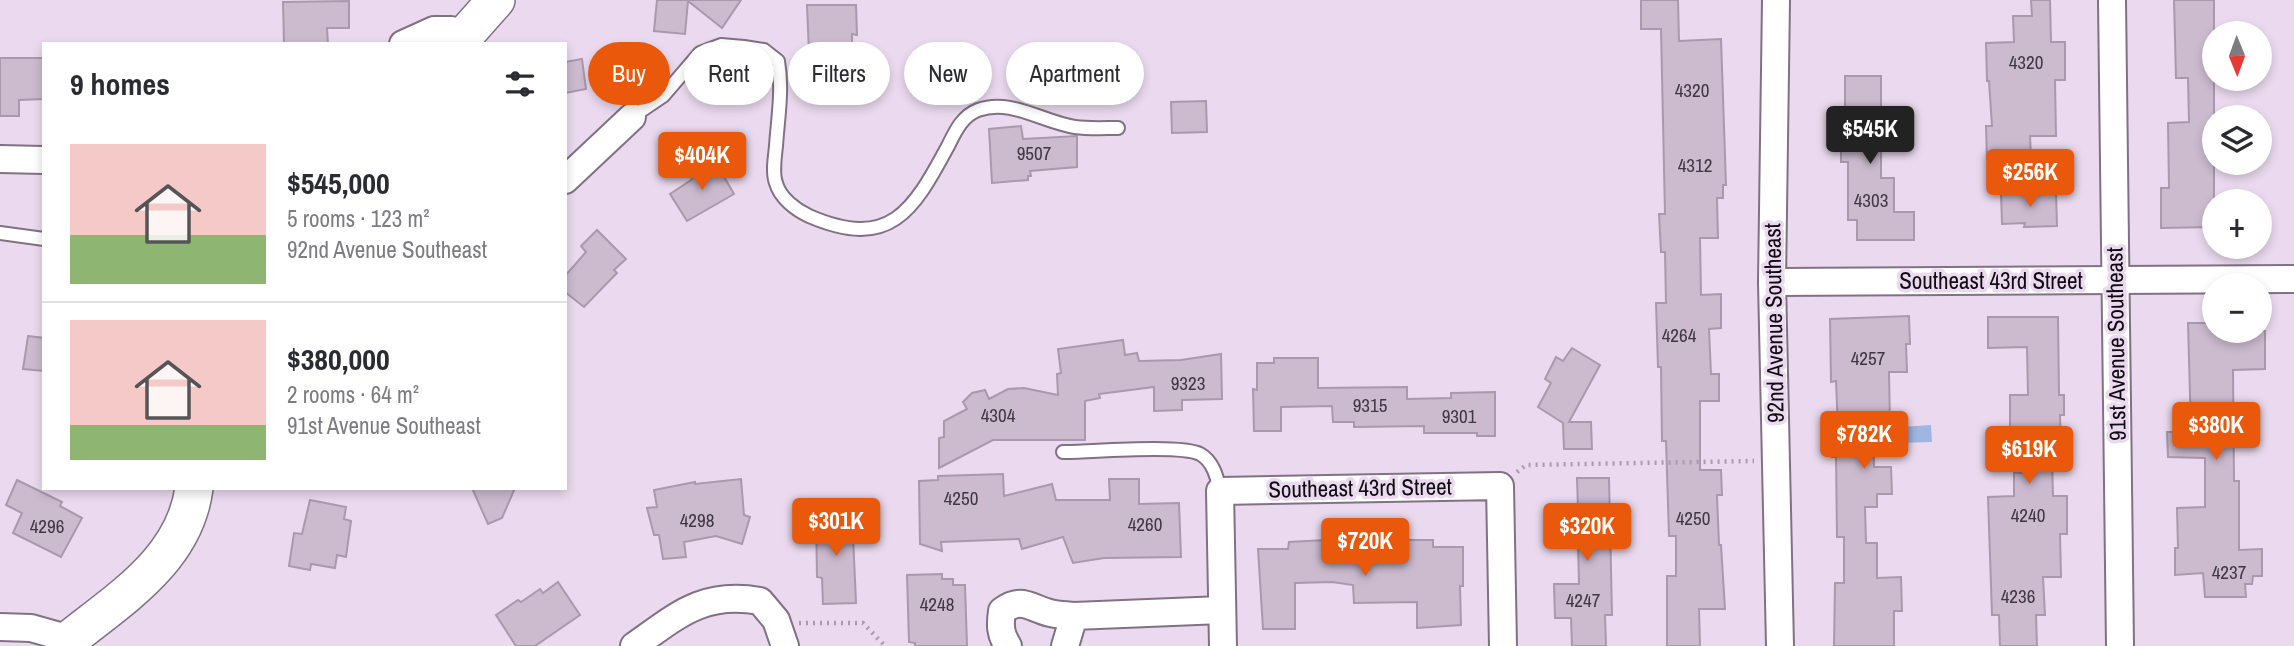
<!DOCTYPE html>
<meta charset="utf-8">
<style>
body{margin:0;font-family:"Archivo Narrow",sans-serif;background:#f2f2f3;color:#2b2b33;height:100vh;display:flex;flex-direction:column;font-size:26px;white-space:nowrap}
*{box-sizing:border-box;margin:0}
p{font-size:23px;color:#7c7c81}
.icon{flex:none;width:38px;height:38px;fill:none;stroke:currentColor;stroke-width:2;stroke-linecap:round;stroke-linejoin:round}
.map{position:relative;flex:1;overflow:hidden}
.side{position:absolute;left:42px;top:42px;width:525px;height:448px;display:flex;flex-direction:column;background:#fff;border-radius:0px;box-shadow:0 4px 10px #0003}
.side>*{flex:none}
.guide{position:absolute;left:588px;top:42px;width:665px;height:63px;display:flex;gap:14px}
.needle{width:46px;rotate:179deg}
.fabs{position:absolute;left:2202px;top:21px;display:grid;gap:14px}
.fabs a{display:grid;place-items:center;width:70px;height:70px;border-radius:50%;background:#fff;box-shadow:0 4px 10px #0003;font-size:35px}
.price{position:absolute;translate:-50% -60px;padding:0 16px;border-radius:7px;background:#ea580c;color:#fff;font-size:23px;line-height:46px;filter:drop-shadow(0 2px 4px #0008)}
.price::after{content:'';position:absolute;left:50%;top:42px;width:21px;height:16px;margin-left:-10px;background:inherit;clip-path:polygon(0 0,100% 0,50% 100%)}
.price.on{background:#222;color:#fff}
ul{padding:0;list-style:none}
li{display:flex;align-items:center;gap:21px;height:175px;padding:0 28px}
li+li{border-top:2px solid #e1e1e2}
li span{display:grid;place-items:center;flex:none;width:196px;height:140px;border-radius:0px;color:#555}
li>.icon{margin-inline-start:auto}
span .icon{width:84px;height:84px;fill:#fffc;stroke-width:1}
li b{font-size:30px}
h2{display:flex;justify-content:space-between;align-items:center;height:84px;padding:0 28px;font-size:30px}
.chip{padding:0 24px;border-radius:32px;background:#fff;box-shadow:0 4px 10px #0003;font-size:24px;line-height:63px}
.chip.on{background:#ea580c;color:#fff}
.map>svg:first-child{display:block}
.water{fill:#9eb6e0}
.building{fill:#ccbbcf;stroke:#a899ac;stroke-width:2}
.lines{fill:none;stroke-linecap:round;stroke-linejoin:round}
.lane-casing{stroke:#807183;stroke-width:16}
.street-casing{stroke:#807183;stroke-width:30}
.secondary-casing{stroke:#807183;stroke-width:40}
.path{stroke:#a99bac;stroke-width:4.5;stroke-dasharray:2 5;stroke-linecap:butt}
.lane{stroke:#fff;stroke-width:12}
.street{stroke:#fff;stroke-width:26}
.secondary{stroke:#fff;stroke-width:37}
.labels{text-anchor:middle;stroke-width:7;stroke-linejoin:round;paint-order:stroke}
.number-label{font-size:19px;fill:#3f3741}
.street-label{font-size:23px;fill:#100b12;stroke:#ebdaef}
</style>
<div class="map">
<svg width="2294" height="646" viewBox="0 0 2294 646">
<rect width="100%" height="100%" fill="#ebdaef"/>
<polygon class="water" points="1931,425 1932,442 1899,443 1898,429 1900,427"/>
<g class="building">
<polygon points="657,0 741,0 722,28 688,1 685,34 654,31"/>
<polygon points="1641,0 1678,0 1679,41 1721,39 1726,185 1723,185 1723,198 1717,198 1718,238 1700,238 1701,295 1721,294 1721,328 1709,329 1711,374 1719,374 1719,401 1700,401 1700,470 1721,470 1722,495 1717,495 1719,545 1721,545 1725,609 1699,609 1700,646 1667,646 1667,576 1676,576 1676,536 1669,536 1666,441 1662,441 1661,367 1658,367 1656,303 1666,303 1665,252 1661,252 1659,214 1665,214 1661,29 1641,29"/>
<polygon points="2031,0 2050,0 2051,42 2065,42 2065,80 2055,80 2056,136 2030,136 2031,158 1987,159 1986,126 1992,126 1989,81 1987,81 1986,43 2014,42 2013,16 2032,16"/>
<polygon points="2174,0 2214,0 2214,227 2161,228 2161,188 2169,188 2168,123 2189,122 2188,78 2176,78"/>
<polygon points="349,1 349,28 327,28 328,44 284,44 283,2"/>
<polygon points="807,5 856,5 857,35 852,34 852,58 836,57 835,77 810,77"/>
<polygon points="0,58 44,58 44,99 19,100 19,116 0,116"/>
<polygon points="582,59 586,89 565,93 565,62"/>
<polygon points="1845,76 1881,76 1881,178 1894,178 1894,212 1914,212 1914,240 1857,240 1857,220 1848,220 1848,162 1841,162 1841,132 1845,132"/>
<polygon points="1206,101 1207,132 1172,133 1171,102"/>
<polygon points="1021,126 1023,139 1077,136 1077,167 1030,171 1031,176 1028,176 1028,180 992,183 989,129"/>
<polygon points="716,163 734,194 687,221 670,194 691,180 693,176"/>
<polygon points="2056,192 2057,226 2024,227 2025,223 2002,224 2001,193"/>
<polygon points="597,230 626,259 614,270 617,273 584,307 565,292 565,276 586,252 581,246"/>
<polygon points="1909,316 1910,344 1906,344 1907,372 1889,372 1890,426 1873,426 1874,467 1891,467 1892,494 1877,494 1877,507 1865,507 1866,543 1877,543 1877,578 1901,577 1902,611 1894,611 1894,646 1834,646 1835,583 1844,583 1844,537 1837,537 1836,457 1832,457 1831,429 1838,429 1836,381 1831,382 1830,319"/>
<polygon points="1988,317 2058,317 2059,395 2064,395 2064,415 2060,415 2061,459 2052,459 2053,496 2067,496 2067,534 2060,534 2061,577 2043,577 2045,615 2036,615 2037,646 2000,646 1999,615 1992,615 1988,497 2014,496 2014,473 2025,473 2025,432 2010,431 2010,395 2028,395 2027,347 1988,348"/>
<polygon points="2188,323 2214,323 2214,331 2265,331 2265,369 2233,370 2234,481 2239,481 2239,550 2262,549 2262,576 2253,576 2252,584 2245,584 2246,597 2205,597 2203,573 2175,575 2175,548 2178,548 2177,508 2205,507 2205,458 2168,457 2167,432 2191,432"/>
<polygon points="28,336 44,338 44,371 23,369"/>
<polygon points="1123,340 1125,355 1137,353 1139,361 1181,360 1221,354 1222,399 1182,400 1182,410 1154,411 1154,387 1099,394 1100,398 1085,401 1085,440 993,440 939,468 939,438 944,437 944,421 967,409 963,402 972,393 985,390 989,399 1008,389 1024,388 1058,395 1057,374 1061,373 1058,349"/>
<polygon points="1572,348 1600,365 1569,422 1591,422 1592,449 1564,449 1563,423 1538,407 1551,383 1545,379 1556,357 1563,361"/>
<polygon points="1274,358 1318,358 1318,388 1407,387 1407,399 1451,398 1451,393 1495,392 1495,436 1477,436 1477,433 1424,433 1424,426 1354,427 1354,422 1333,422 1332,406 1281,407 1281,431 1254,431 1253,389 1257,390 1257,363 1274,363"/>
<polygon points="1003,474 1004,496 1052,484 1056,500 1110,500 1109,479 1139,479 1139,504 1179,503 1181,557 1104,558 1073,563 1063,537 1022,549 1019,539 941,542 942,551 920,544 919,481 938,480 938,476"/>
<polygon points="1577,478 1609,478 1612,615 1605,615 1606,646 1572,646 1571,618 1555,618 1554,584 1579,584 1578,541 1553,541 1553,509 1578,509"/>
<polygon points="741,479 744,515 750,517 742,544 716,536 684,542 686,557 663,559 659,535 654,535 647,508 657,507 654,490 695,482 695,484"/>
<polygon points="17,480 62,502 60,506 82,518 61,557 13,533 22,513 6,505"/>
<polygon points="472,488 515,488 502,518 488,524"/>
<polygon points="310,500 346,507 344,519 351,521 346,557 337,555 335,568 311,564 310,570 289,566 294,533 302,534"/>
<polygon points="852,513 856,603 823,604 822,578 817,577 816,515"/>
<polygon points="1345,539 1359,542 1359,548 1405,548 1405,540 1433,540 1433,547 1463,547 1463,586 1460,586 1461,625 1417,628 1417,602 1354,603 1353,585 1332,582 1295,583 1295,629 1263,629 1258,549 1288,549 1289,542"/>
<polygon points="942,574 942,579 953,579 953,585 965,585 967,646 915,646 915,643 909,642 907,575"/>
<polygon points="558,582 580,615 535,646 516,646 496,615 518,600 521,602 540,589 543,593"/>
</g>
<g class="lines">
<defs>
<g id="lane">
<path d="M632,117L663,96L700,53L721,45L744,47L764,50L778,61C783,89 778,117 776,146C775,157 772,172 776,183C780,198 796,210 809,216C890,251 913,211 948,146C955,132 962,116 978,110C1011,98 1042,122 1075,127C1089,129 1104,128 1118,128"/>
<polyline points="0,233 44,239"/>
<path d="M1063,452C1089,452 1181,444 1200,454C1213,461 1217,477 1220,491"/>
</g>
<g id="street">
<polyline points="1776,0 1772,282 1780,646"/>
<polyline points="2112,0 2120,646"/>
<polyline points="403,44 434,30 451,30 459,41"/>
<polyline points="0,159 44,160"/>
<polyline points="565,180 632,117"/>
<polyline points="1772,282 2294,279"/>
<polyline points="0,627 31,628 70,639"/>
<path d="M634,646C678,615 703,591 760,601L776,620L785,646"/>
<path d="M1008,646C1000,634 1000,625 1002,611C1022,596 1030,608 1050,613C1058,615 1066,615 1074,616"/>
<polyline points="1065,646 1074,616 1222,610"/>
<polyline points="1223,646 1220,491 1500,486 1503,646"/>
</g>
<g id="secondary">
<polyline points="457,44 496,0"/>
<path d="M64,646L70,639C121,598 185,559 194,488"/>
</g>
</defs>
<use href="#lane" class="lane-casing"/>
<use href="#street" class="street-casing"/>
<use href="#secondary" class="secondary-casing"/>
<g class="path">
<polyline points="1517,472 1526,465 1754,461"/>
<polyline points="799,623 863,623 885,646"/>
</g>
<use href="#lane" class="lane"/>
<use href="#street" class="street"/>
<use href="#secondary" class="secondary"/>
</g>
<g class="labels">
<g class="number-label">
<text x="2026" y="69">4320</text>
<text x="1692" y="97">4320</text>
<text x="1034" y="160">9507</text>
<text x="1695" y="172">4312</text>
<text x="1871" y="207">4303</text>
<text x="1679" y="342">4264</text>
<text x="1868" y="365">4257</text>
<text x="1188" y="390">9323</text>
<text x="1370" y="412">9315</text>
<text x="998" y="422">4304</text>
<text x="1459" y="423">9301</text>
<text x="961" y="505">4250</text>
<text x="2028" y="522">4240</text>
<text x="1693" y="525">4250</text>
<text x="697" y="527">4298</text>
<text x="1145" y="531">4260</text>
<text x="47" y="533">4296</text>
<text x="2229" y="579">4237</text>
<text x="2018" y="603">4236</text>
<text x="1583" y="607">4247</text>
<text x="937" y="611">4248</text>
</g>
<g class="street-label">
<text x="1991" y="289">Southeast 43rd Street</text>
<text transform="translate(1774 323) rotate(-91)" y="8">92nd Avenue Southeast</text>
<text transform="translate(2116 344) rotate(-91)" y="8">91st Avenue Southeast</text>
<text transform="translate(1360 488) rotate(-1)" y="8">Southeast 43rd Street</text>
</g>
</g>
</svg>
<div class="fabs">
<a><svg class="needle" viewBox="-14 -14 28 28"><path d="M0-13l5 13h-10z" fill="#e53935"/><path d="M0 13l5-13h-10z" fill="#7c7c81"/></svg></a>
<a><svg class="icon" aria-label="layers" viewBox="0 0 24 24"><path d="M12 4l9 5-9 5-9-5zM3 14l9 5 9-5"/></svg></a>
<a>+</a>
<a>−</a>
</div>
<b class="price on" style="left:1870px;top:166px">$545K</b>
<b class="price" style="left:702px;top:192px">$404K</b>
<b class="price" style="left:2030px;top:209px">$256K</b>
<b class="price" style="left:2216px;top:462px">$380K</b>
<b class="price" style="left:1864px;top:471px">$782K</b>
<b class="price" style="left:2029px;top:486px">$619K</b>
<b class="price" style="left:836px;top:558px">$301K</b>
<b class="price" style="left:1587px;top:563px">$320K</b>
<b class="price" style="left:1365px;top:578px">$720K</b>
<div class="guide">
<a class="chip on">Buy</a>
<a class="chip">Rent</a>
<a class="chip">Filters</a>
<a class="chip">New</a>
<a class="chip">Apartment</a>
</div>
<section class="side">
<h2>9 homes<svg class="icon" aria-label="filters" viewBox="0 0 24 24"><path d="M4 7h16M4 17h16"/><circle cx="9" cy="7" r="2"/><circle cx="15" cy="17" r="2"/></svg></h2>
<ul>
<li><span style="background:linear-gradient(#f6c9c9 65%,#8fb573 0)"><svg class="icon" aria-label="home" viewBox="0 0 24 24"><path d="M3 11l9-7 9 7M6 9v11h12V9"/></svg></span><div><b>$545,000</b><p>5 rooms · 123 m²</p><p>92nd Avenue Southeast</p></div></li>
<li><span style="background:linear-gradient(#f6c9c9 75%,#8fb573 0)"><svg class="icon" aria-label="home" viewBox="0 0 24 24"><path d="M3 11l9-7 9 7M6 9v11h12V9"/></svg></span><div><b>$380,000</b><p>2 rooms · 64 m²</p><p>91st Avenue Southeast</p></div></li>
</ul>
</section>
</div>
